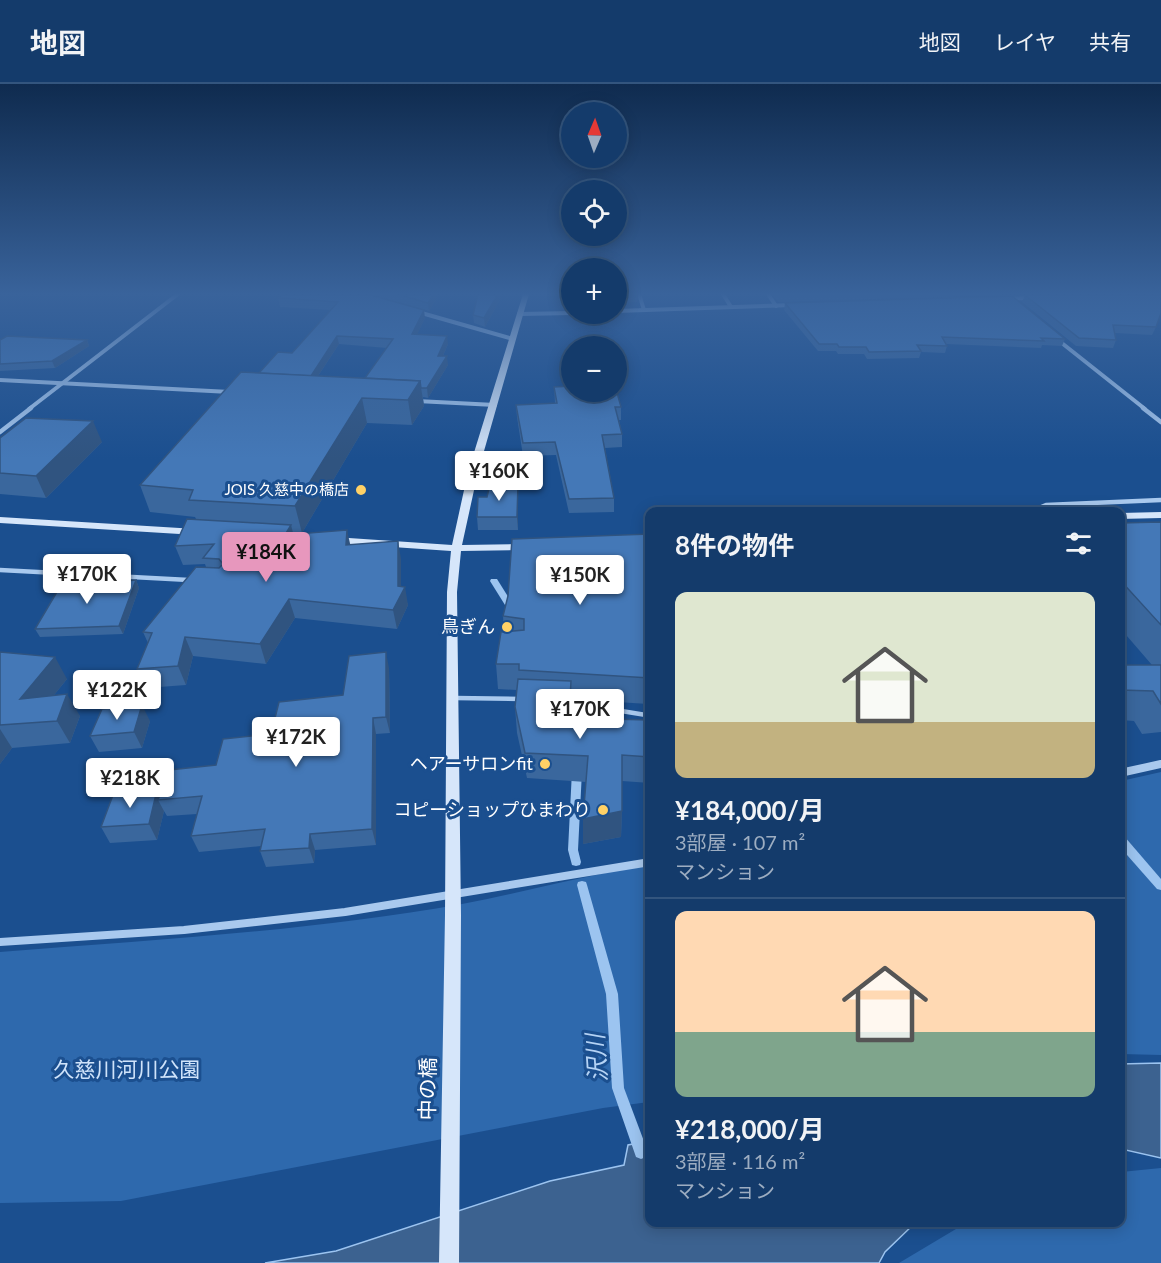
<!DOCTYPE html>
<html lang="ja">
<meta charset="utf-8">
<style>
body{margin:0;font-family:Lato,"Noto Sans JP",sans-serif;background:#214673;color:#f1f3f6;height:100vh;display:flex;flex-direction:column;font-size:22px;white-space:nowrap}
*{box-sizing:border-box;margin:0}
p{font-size:20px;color:#9dadc1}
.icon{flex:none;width:33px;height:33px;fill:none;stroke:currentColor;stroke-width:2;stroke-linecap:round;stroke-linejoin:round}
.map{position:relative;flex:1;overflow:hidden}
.sheet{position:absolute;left:645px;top:423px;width:480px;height:720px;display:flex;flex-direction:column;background:#143b6b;border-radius:12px;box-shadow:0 3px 15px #0003,0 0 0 2px #33557e}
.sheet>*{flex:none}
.needle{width:39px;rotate:2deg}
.controls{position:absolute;left:561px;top:18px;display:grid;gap:12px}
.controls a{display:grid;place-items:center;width:66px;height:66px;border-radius:50%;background:#143b6b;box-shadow:0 3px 15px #0003,0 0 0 2px #33557e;font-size:30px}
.price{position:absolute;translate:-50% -51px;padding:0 14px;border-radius:6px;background:#fff;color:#222;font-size:20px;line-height:39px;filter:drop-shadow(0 2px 3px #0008)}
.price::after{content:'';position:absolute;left:50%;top:36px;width:18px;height:14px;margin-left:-9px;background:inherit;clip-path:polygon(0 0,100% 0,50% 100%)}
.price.active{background:#e797bd;color:#111}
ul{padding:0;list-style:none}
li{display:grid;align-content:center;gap:12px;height:318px;padding:0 30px}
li+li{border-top:2px solid #33557e}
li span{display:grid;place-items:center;height:186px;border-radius:12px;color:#555}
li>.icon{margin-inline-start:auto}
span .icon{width:108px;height:108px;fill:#fffc;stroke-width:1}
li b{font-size:26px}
h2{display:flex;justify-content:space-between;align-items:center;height:72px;padding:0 30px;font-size:26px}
header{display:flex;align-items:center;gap:36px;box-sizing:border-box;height:84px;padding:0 30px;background:#143b6b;border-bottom:2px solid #33557e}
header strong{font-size:28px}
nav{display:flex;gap:33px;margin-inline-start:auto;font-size:21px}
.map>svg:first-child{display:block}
.green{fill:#2e69ad}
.water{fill:#3c6290;stroke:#9cc4f0;stroke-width:1.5}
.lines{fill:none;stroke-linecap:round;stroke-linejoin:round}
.stream{fill:#9cc4f0;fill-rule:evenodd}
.lane{stroke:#a9c9ee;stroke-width:4.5}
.street-far2{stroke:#a9c9ee;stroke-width:4}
.street-far1{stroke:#a9c9ee;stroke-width:4.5}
.street{stroke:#a9c9ee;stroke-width:8}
.secondary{fill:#d6e6fa;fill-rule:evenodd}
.wall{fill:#3a679d;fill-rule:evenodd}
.shaded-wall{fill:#305480}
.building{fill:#4478b7;stroke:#305480;stroke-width:1.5}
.poi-dot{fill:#ffd166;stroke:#1b4f8f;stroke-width:2}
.labels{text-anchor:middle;stroke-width:6;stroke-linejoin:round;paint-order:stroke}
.far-poi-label{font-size:15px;fill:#fff;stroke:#1b4f8f;text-anchor:end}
.poi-label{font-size:18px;fill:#fff;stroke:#1b4f8f;text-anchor:end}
.near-park-label{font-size:21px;fill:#cfe3fa;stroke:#1b4f8f}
.near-street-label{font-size:21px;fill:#fff;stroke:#1b4f8f}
.near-water-label{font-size:24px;font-style:italic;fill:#b5d3f5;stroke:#1b4f8f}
</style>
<header>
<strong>地図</strong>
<nav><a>地図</a><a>レイヤ</a><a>共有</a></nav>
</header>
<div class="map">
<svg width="1161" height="1179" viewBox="0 0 1161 1179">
<rect width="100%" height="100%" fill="#1b4f8f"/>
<g class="green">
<polygon points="1161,688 1161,971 1121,970 1121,697"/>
<path d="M649,781V1018L603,1024L121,1117L0,1119V868C154,856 310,847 462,820C525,808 586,791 649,781Z"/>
<polygon points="1161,1084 1161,1179 899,1179 966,1139 1120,1138 1121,1088"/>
</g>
<g class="water">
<polygon points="1161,979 1161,1074 1121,1065 1120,980"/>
<polygon points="649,1057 650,1138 915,1139 885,1168 879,1179 265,1179 336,1167 550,1097 624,1081 628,1061"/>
</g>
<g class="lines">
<g class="stream">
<polygon points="491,495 497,495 517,527 516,529 510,529 490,497"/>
<polygon points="588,603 592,606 586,644 585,646 579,646 578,644 584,606"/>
<polygon points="577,683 580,685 582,687 578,766 581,778 580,781 576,782 572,781 568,766 572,687 574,685"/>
<polygon points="1120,751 1124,752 1161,795 1161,806 1157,805 1120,763"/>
<polygon points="582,797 586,798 587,801 618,910 624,1004 648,1068 646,1073 641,1075 636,1073 612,1004 606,910 577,801 578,798"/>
</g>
<g class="lane">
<polyline points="0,486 189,496"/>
<polyline points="455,614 521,615"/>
<polyline points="566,618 646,631"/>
</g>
<g class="street-far2">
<polyline points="639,210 644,226"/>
<polyline points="723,210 731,223"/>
<polyline points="768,210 776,222"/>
<polyline points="1007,215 1030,214"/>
<polyline points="616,227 793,221"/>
<polyline points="418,228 513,255"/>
<polyline points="519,230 572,229"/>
<polyline points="1058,256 1145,325"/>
<polyline points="0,296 230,308"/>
<polyline points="417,317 495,321"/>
<polyline points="29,325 178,210"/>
</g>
<g class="street-far1">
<polyline points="1143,324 1161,338"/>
<polyline points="0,348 31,324"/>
<polyline points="1030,428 1046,421 1161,416"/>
</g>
<g class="street">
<polyline points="1120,689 1161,680"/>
<polyline points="0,858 184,846 345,828 650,778"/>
</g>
<g class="secondary">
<polygon points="523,210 529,210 478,388 462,461 525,460 530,463 525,466 461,467 457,508 461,831 459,1179 439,1179 445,831 447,508 451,467 334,459 329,456 334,453 452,461 468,388"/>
<polygon points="1161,428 1161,434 1120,435 1120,429"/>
<polygon points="0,433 196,445 201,448 196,451 0,439"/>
</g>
</g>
<g class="wall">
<path d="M367,210L425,234L417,250L448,260L443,272L448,281L428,314L423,313L424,322L412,341L367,339L302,449H293L294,451L350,461L401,475V502L408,521L397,545L295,534L266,580L193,572L186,601L146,604L137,585L148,559L143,548L206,483L205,480L183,481L175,462L196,435L195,433L150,428L140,401L259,289L292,269L331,226L280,223L278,214ZM339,260L387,264L365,294L318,292Z"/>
<polygon points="370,210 439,210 429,227"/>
<polygon points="503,210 485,243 474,239 473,231"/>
<polygon points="616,210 638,210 637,218 616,219"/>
<polygon points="772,210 1003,210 1002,211 778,218"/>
<polygon points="1025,211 1156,243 1152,251 1115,249 1116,256 1113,264 1076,262 1022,218"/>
<polygon points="785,219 1065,255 1062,262 1042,261 1041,264 946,260 947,262 945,269 921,268 919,274 867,275 864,270 838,270 836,267 818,267 784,226"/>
<polygon points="0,256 87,256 89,262 55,284 0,287"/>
<polygon points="554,303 621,323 621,336 619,336 622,350 622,363 605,364 614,414 614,428 569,429 556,371 523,372 517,333 516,321 555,319"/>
<polygon points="0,354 102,358 46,414 0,410"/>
<polygon points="487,413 518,413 518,446 478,446 477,433"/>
<polygon points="1161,438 1161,648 1142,650 1134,637 1120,636 1120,581 1152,581 1120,544 1120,439"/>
<polygon points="650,450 650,632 648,620 571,615 571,634 650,636 650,699 622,697 622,727 621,753 583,760 583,735 586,698 527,694 517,649 515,623 517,606 498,605 496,580 504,548 503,532"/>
<polygon points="136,496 139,504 123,550 40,553 35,545 100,500"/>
<polygon points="0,568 67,595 54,611 80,632 70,659 12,664 0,680"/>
<polygon points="389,584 390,649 376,650 376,761 315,766 314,779 266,783 260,767 261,762 199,768 191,752 197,730 167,732 164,727 157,756 110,759 101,743 157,706 160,712 271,650 343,611"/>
<polygon points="150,637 142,664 99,668 90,652"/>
</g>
<g class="shaded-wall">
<polygon points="433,210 439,210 429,227 428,219"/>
<polygon points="498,210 503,210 485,243 484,234"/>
<polygon points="424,226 425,234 413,259 412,250"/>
<polygon points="337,252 339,260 308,307 306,298"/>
<polygon points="447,252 448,260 439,281 438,272"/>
<polygon points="87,256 89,262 55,284 52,277"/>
<polygon points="447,272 448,281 428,314 427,304"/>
<polygon points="420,297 424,322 412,341 408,316"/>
<polygon points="362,314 367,339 302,449 295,422"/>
<polygon points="93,337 102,358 46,414 36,392"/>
<polygon points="518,400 518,446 517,433"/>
<polygon points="291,441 296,460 285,451"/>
<polygon points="347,446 351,464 346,461"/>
<polygon points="398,457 401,475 401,510 405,503 408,521 397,545 393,526"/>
<polygon points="97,494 101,501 94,500"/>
<polygon points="136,496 139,504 123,550 119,542"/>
<polygon points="289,515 295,534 266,580 260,560"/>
<polygon points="185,553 193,572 186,601 178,582"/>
<polygon points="386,568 389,584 390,649 386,633"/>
<polygon points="55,573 67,595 33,637 20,615"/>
<polygon points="571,597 571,622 569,659 569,634"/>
<polygon points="67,610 80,632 70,659 57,637"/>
<polygon points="142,621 150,637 142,664 134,648"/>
<polygon points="373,634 376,650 376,761 372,745"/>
<polygon points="0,645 12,664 0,680"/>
<polygon points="157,706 162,716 158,716 164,727 157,756 149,740"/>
<polygon points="622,727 621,753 583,760 583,735"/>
<polygon points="310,750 315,766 314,779 309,764"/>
</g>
<g class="building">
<polygon points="283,210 367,210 424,226 412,250 447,252 438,272 447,272 427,304 421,304 420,297 365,294 393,255 337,252 311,292 259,289 278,268 292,269 338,218 278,214"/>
<polygon points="397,210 433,210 428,219"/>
<polygon points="478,210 498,210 484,234 473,231"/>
<polygon points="1054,210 1161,210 1161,229 1156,243 1113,241 1116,256 1079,254 1025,211"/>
<polygon points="1012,212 1065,255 1041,254 1044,257 942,253 947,262 917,261 921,267 869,268 866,263 839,263 837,260 819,260 785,219"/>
<polygon points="7,252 87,256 52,277 0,280 0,256"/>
<polygon points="241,288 420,297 408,316 362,314 295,422 189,416 193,406 140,401"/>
<polygon points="572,302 572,308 616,308 616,305 621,323 615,323 622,350 602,351 614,414 569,415 555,358 523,359 516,321 557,319 554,303"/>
<polygon points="26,334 93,337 36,392 0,389 0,354"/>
<polygon points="490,400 518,400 517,433 477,433 478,413 487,413"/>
<polygon points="187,435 291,441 285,451 347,446 346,461 398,457 398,502 405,503 393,526 289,515 260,560 185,553 178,582 137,585 152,549 143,548 196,483 219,484 223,480 219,475 203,474 214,460 175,462"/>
<polygon points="1161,438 1161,541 1120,496 1120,439"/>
<polygon points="650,450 650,594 519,586 519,580 496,580 501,548 524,546 524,535 503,532 508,512 512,455"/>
<polygon points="97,494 94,500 136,496 119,542 35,545 64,496"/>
<polygon points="0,568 55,573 20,615 67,610 57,637 0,641"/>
<polygon points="386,568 386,633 373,634 372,745 310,750 309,764 260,767 265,745 191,752 202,712 158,716 169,686 216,681 223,655 271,650 279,618 343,611 349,572"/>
<polygon points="1120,581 1161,581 1161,620 1153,607 1120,606"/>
<polygon points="518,595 571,597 569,634 650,636 650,673 622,671 622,727 583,735 588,672 525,669 515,623"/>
<polygon points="142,621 134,648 90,652 102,625"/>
<polygon points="157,706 149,740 101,743 113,711"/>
</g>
<linearGradient id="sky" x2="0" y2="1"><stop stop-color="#0f2b4f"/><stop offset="0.56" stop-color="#39639b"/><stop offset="1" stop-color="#39639b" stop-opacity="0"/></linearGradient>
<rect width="1161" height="375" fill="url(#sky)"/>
<g class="poi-dot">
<circle cx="361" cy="406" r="6"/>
<circle cx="507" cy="543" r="6"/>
<circle cx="545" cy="680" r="6"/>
<circle cx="603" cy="726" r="6"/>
</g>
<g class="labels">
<g class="far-poi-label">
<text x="349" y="411">JOIS 久慈中の橋店</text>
</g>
<g class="poi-label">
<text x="495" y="549">鳥ぎん</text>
<text x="533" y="686">ヘアーサロンfit</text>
<text x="591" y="732">コピーショップひまわり</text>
</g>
<g class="near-park-label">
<text x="127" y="993">久慈川河川公園</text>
</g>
<g class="near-street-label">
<text transform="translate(428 1005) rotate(-89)" y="7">中の橋</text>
</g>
<g class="near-water-label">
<text transform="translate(597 974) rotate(-94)" y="8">沢川</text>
</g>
</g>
</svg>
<div class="controls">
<a><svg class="needle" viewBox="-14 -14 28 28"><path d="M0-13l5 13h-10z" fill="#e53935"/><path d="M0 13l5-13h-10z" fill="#9dadc1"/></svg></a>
<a><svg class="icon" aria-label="locate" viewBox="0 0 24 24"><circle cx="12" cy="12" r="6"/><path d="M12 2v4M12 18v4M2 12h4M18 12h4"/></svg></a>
<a>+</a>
<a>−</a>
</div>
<b class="price" style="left:499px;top:418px">¥160K</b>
<b class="price active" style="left:266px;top:499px">¥184K</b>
<b class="price" style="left:87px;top:521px">¥170K</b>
<b class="price" style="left:580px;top:522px">¥150K</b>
<b class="price" style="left:117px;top:637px">¥122K</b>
<b class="price" style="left:580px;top:656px">¥170K</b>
<b class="price" style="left:296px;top:684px">¥172K</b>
<b class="price" style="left:130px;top:725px">¥218K</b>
<section class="sheet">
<h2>8件の物件<svg class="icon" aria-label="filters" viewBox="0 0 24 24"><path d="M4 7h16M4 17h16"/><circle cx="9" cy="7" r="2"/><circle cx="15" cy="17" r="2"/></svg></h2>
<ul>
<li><span style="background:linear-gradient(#dfe7d0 70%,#c2b280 0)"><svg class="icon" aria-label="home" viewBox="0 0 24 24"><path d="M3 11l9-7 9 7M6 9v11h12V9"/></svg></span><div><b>¥184,000/月</b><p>3部屋 · 107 m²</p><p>マンション</p></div></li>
<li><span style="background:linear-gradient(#ffd9b3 65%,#7fa58c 0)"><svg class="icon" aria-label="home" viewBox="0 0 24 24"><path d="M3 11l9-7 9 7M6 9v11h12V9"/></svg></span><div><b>¥218,000/月</b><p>3部屋 · 116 m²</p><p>マンション</p></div></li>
</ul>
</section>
</div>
